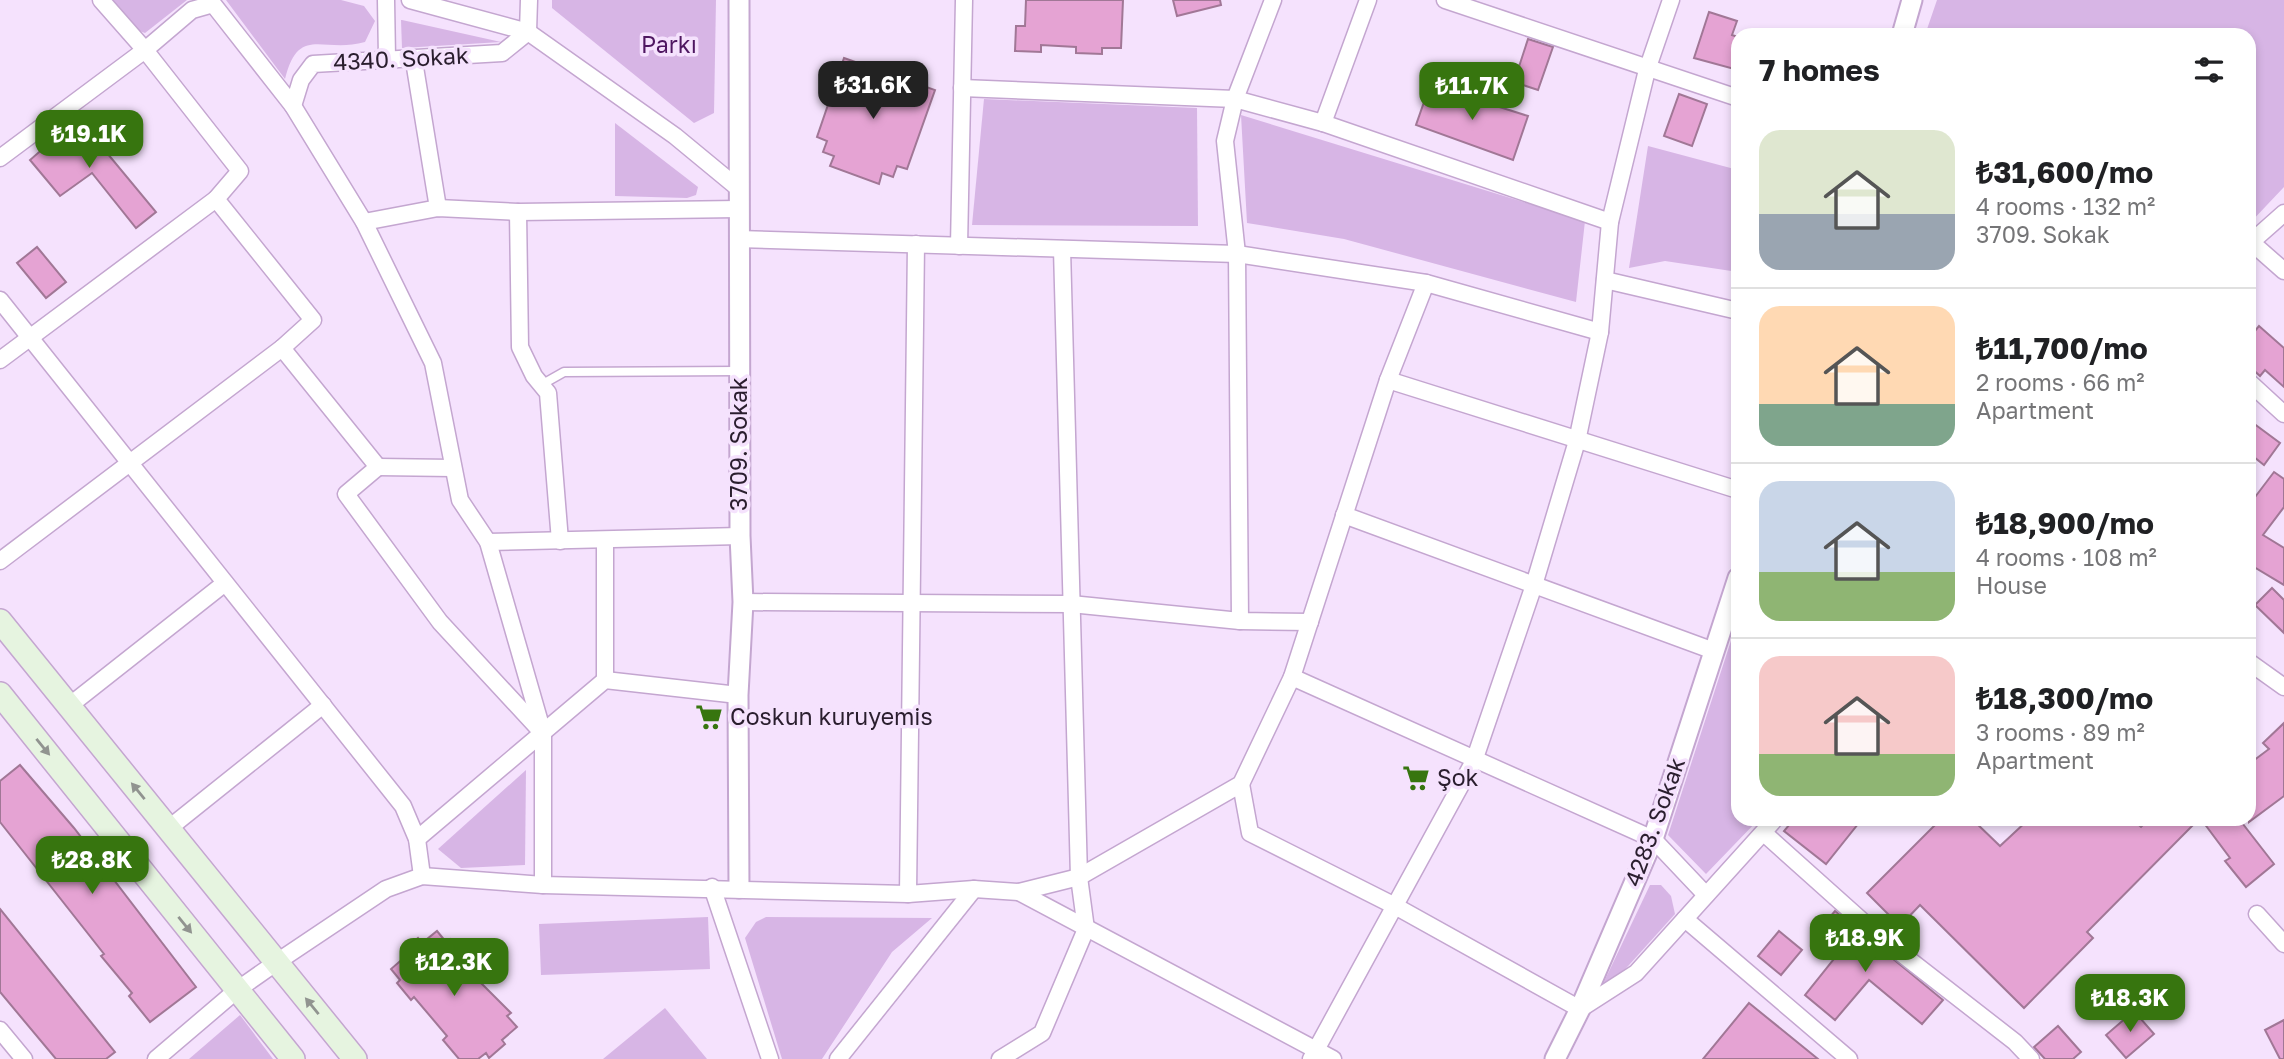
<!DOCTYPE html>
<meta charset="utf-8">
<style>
body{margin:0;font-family:"Golos Text",sans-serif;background:#f2f2f2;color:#202124;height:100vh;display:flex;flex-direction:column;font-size:26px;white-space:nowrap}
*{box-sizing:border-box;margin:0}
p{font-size:23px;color:#757577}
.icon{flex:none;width:38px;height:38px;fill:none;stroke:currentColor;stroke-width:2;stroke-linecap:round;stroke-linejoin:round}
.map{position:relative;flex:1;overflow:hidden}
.drawer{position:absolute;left:1731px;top:28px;width:525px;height:798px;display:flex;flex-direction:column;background:#fff;border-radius:21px;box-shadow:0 4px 10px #0003}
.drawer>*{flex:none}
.price{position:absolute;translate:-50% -60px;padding:0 16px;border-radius:14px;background:#37750f;color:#fff;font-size:23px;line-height:46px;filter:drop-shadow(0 2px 4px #0008)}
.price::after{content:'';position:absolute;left:50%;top:42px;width:21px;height:16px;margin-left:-10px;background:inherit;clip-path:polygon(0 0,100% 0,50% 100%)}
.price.on{background:#222;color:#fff}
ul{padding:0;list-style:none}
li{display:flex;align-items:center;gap:21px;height:175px;padding:0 28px}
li+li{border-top:2px solid #e0e0e0}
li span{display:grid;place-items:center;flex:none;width:196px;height:140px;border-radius:21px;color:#555}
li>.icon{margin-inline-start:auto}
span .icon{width:84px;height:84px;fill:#fffc;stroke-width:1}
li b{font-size:30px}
h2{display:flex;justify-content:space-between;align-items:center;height:84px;padding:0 28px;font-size:30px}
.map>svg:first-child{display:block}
.green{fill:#d7b5e5}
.building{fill:#e5a3d3;stroke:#a17796;stroke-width:2}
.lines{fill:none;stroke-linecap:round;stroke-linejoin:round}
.service-casing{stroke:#c4a6d0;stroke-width:11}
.minor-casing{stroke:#c4a6d0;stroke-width:19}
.tertiary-casing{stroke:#c4a6d0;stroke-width:23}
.secondary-casing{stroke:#c4a6d0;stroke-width:26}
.service{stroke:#fff;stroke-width:8}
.minor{stroke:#fff;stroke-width:16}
.tertiary{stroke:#fff;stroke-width:19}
.secondary{stroke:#e6f4e0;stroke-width:23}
.oneway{fill:#919490}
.labels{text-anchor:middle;stroke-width:7;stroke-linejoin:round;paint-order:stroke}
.park-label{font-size:23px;fill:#4f1761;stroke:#f5e2fd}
.street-label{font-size:23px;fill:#2a1e2e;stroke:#f5e2fd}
.poi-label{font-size:23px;fill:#2a1e2e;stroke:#f5e2fd;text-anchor:start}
</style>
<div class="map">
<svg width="2284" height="1059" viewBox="0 0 2284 1059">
<rect width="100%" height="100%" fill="#f5e2fd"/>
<g class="green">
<polygon points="111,0 187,0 145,33 134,29"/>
<path d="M226,0H341L364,6L375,21L365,42C322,54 299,24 285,79Z"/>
<polygon points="552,0 716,0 714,113 694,123 552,8"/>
<polygon points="1937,0 2284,0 2284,187 2249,224 2249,35 1925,35"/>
<polygon points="401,20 402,20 501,42 402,48"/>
<polygon points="984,99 1197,108 1198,226 972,225"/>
<polygon points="1241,115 1585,221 1576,302 1344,239 1247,223"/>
<polygon points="615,123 698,187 696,195 687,198 615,196"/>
<polygon points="1648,146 1738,170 1738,272 1665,261 1629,268"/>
<polygon points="1738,619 1738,819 1759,819 1706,874 1668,835"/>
<polygon points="526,770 525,865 461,868 438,849"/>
<polygon points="1650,885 1661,885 1671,896 1675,914 1620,975 1602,986"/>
<polygon points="708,917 710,969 541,975 539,924"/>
<polygon points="766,917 932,918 892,952 822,1059 782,1059 745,938 756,922"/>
<polygon points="665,1008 707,1059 603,1059"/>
<polygon points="240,1015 273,1059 189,1059"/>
</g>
<g class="building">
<polygon points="1026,0 1123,0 1121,48 1102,48 1102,54 1076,53 1076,47 1041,45 1041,52 1015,51 1016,26 1025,26"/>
<polygon points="1173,0 1220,0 1221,5 1177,16"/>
<polygon points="1709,12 1737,21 1732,35 1738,37 1738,70 1694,58"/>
<polygon points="1528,39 1553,47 1538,90 1514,82"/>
<polygon points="844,58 935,90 907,169 897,166 893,177 882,173 879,184 830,166 834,156 823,152 827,141 817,137"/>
<polygon points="1430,85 1528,116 1513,160 1416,125"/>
<polygon points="1679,94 1707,104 1692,146 1664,136"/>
<polygon points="78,118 156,212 136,228 92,173 60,196 30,160"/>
<polygon points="37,247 66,282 46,298 17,263"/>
<polygon points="2259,326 2284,348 2284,387 2265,370 2260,376 2249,366 2249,338"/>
<polygon points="2249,420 2280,443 2264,465 2249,453"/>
<polygon points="2274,472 2284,479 2284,507 2263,535 2284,548 2284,585 2249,564 2249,505"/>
<polygon points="2272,588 2284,600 2284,633 2255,605"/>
<polygon points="2284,723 2284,796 2249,822 2249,764 2269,749 2263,743"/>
<polygon points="20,765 74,828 196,987 150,1022 129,996 132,993 101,956 104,954 0,822 0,781"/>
<polygon points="1794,819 1862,819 1826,864 1784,831"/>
<polygon points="1941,819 1972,819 2000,846 2029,819 2132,819 2141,827 2149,819 2199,819 2087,932 2093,938 2024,1008 1920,905 1900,926 1867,893"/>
<polygon points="2201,819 2239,819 2274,864 2246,887 2225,861 2230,858"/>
<polygon points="0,909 115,1052 106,1059 56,1059 0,992"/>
<polygon points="1835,911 1943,1000 1922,1024 1869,980 1835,1020 1805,995 1838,954 1815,935"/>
<polygon points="437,931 446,942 450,939 464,956 461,959 479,981 511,1013 507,1016 517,1027 502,1040 505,1044 489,1058 486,1053 478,1059 459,1059 443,1040 447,1036 414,997 411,1000 397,983 400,980 391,969 406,956 402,952 418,938 422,943"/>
<polygon points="1779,931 1802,950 1781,975 1758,956"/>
<polygon points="1749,1003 1818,1059 1703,1059"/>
<polygon points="2134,1011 2154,1034 2126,1058 2106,1035"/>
<polygon points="2284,1020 2284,1059 2280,1059 2265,1030"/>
<polygon points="2058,1026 2081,1052 2073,1059 2045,1059 2034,1047"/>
</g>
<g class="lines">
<defs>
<polyline id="service" points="541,385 564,372 739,371"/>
<g id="minor">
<polyline points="101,0 145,50 192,10 213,4 293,106 364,222 433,363 460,500 488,542 543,733 543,885"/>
<polyline points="386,0 387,58"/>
<polyline points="410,0 528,32 675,136 738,188"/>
<polyline points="1445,0 1738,98"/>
<polyline points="414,61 438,208"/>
<polyline points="962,88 1235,99 1323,123 1610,222"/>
<polyline points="293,106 301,80 313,64 502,53 528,32 529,0"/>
<polyline points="1323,123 1368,0"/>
<polyline points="0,158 145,50 240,171 216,199 313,320 282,348 378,467 346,494 440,622 539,729"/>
<polyline points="518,212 520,347 534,376 548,393 560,541"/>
<polyline points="364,222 438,208 518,212 738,209"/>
<polyline points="738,239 1237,254 1426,283 1600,332"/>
<polyline points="2251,242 2284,271"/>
<polyline points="2249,244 2284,213"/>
<polyline points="959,246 964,0"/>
<polyline points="1605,280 1738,311"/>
<polyline points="0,300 403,806 417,839 422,876"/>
<polyline points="0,360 216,199"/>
<polyline points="1388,380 1738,490"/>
<polyline points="2249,382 2284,414"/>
<polyline points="378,467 453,468"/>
<polyline points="1344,515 1714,651"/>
<polyline points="488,542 740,536"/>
<polyline points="0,561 282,348"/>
<polyline points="743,602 1071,604 1240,621 1310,622"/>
<polyline points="1240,621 1237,254 1225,141 1235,99 1273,0"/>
<polyline points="2249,662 2284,687"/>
<polyline points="1292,677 1653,839 1706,895"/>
<polyline points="605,680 605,540"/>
<polyline points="69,706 225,583"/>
<polyline points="1241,784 1250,833 1395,906 1580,1009 1636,973 1775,819"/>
<polyline points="168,829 323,705"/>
<polyline points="1765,834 1880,937 2015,1042 2031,1059"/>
<polyline points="417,839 605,680 738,695"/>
<polyline points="712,887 770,1059"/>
<polyline points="1019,892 1333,1059"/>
<polyline points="908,894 916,244"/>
<polyline points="2257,914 2284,944"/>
<polyline points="1685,919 1849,1059"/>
<polyline points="0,1030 24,1059"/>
<polyline points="156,1059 237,990 277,962 386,889 422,876 543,885 908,894 974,889 1019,892 1079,877 1241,784 1292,677 1388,380 1426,283"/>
<polyline points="838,1059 974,889"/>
<polyline points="1000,1059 1042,1033 1086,929 1079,877 1062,249"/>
<polyline points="1311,1059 1474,761 1534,585 1577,441 1600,332 1610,222 1647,70 1671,0"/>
</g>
<g id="tertiary">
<polyline points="739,0 740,536 743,602 738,695 739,888"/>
<polyline points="1902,35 1912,0"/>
<polyline points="1555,1059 1580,1009 1653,839 1738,578"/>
</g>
<g id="secondary">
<polyline points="0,621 355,1059"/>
<polyline points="0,694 293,1059"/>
</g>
</defs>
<use href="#service" class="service-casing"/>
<use href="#minor" class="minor-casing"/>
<use href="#tertiary" class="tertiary-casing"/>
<use href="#secondary" class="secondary-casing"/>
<use href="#service" class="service"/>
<use href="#minor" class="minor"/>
<use href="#tertiary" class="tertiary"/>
<use href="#secondary" class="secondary"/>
</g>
<defs><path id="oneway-solid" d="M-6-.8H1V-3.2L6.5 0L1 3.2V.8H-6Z" transform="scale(1.75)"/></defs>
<g class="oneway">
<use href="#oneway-solid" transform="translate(43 747) rotate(51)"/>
<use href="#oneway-solid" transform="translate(138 791) rotate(-129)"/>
<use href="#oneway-solid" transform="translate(185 925) rotate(51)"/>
<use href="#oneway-solid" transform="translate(312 1006) rotate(-129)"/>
</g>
<defs>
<symbol id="supermarket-bare" viewBox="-9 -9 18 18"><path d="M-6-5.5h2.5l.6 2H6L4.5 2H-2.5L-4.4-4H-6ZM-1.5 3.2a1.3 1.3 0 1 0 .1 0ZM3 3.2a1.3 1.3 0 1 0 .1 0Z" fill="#37750f" stroke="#f5e2fd" stroke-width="2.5" paint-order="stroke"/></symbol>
</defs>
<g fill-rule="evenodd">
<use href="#supermarket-bare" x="690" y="698" width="38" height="38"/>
<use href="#supermarket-bare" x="1397" y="759" width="38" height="38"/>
</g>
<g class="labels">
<g class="park-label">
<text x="669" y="53">Parkı</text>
</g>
<g class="street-label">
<text transform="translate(401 59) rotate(-3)" y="8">4340. Sokak</text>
<text transform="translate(739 444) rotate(-90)" y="8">3709. Sokak</text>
<text transform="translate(1655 822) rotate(-70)" y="8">4283. Sokak</text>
</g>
<g class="poi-label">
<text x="730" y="725">Coskun kuruyemis</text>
<text x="1437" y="786">Şok</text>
</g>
</g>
</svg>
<b class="price on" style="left:873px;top:121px">₺31.6K</b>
<b class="price" style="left:1472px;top:122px">₺11.7K</b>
<b class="price" style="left:89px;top:170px">₺19.1K</b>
<b class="price" style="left:92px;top:896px">₺28.8K</b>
<b class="price" style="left:1865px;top:974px">₺18.9K</b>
<b class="price" style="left:454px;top:998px">₺12.3K</b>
<b class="price" style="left:2130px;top:1034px">₺18.3K</b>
<section class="drawer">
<h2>7 homes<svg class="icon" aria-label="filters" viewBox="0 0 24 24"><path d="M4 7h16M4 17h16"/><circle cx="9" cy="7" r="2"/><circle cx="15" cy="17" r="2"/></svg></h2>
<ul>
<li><span style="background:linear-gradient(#dfe7d0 60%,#9aa5b1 0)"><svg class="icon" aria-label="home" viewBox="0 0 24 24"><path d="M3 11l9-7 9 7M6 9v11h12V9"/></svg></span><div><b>₺31,600/mo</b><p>4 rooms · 132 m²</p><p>3709. Sokak</p></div></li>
<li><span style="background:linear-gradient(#ffd9b3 70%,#7fa58c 0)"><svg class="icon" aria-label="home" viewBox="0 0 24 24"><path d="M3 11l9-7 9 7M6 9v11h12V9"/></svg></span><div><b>₺11,700/mo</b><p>2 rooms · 66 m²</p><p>Apartment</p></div></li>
<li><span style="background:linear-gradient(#c9d6e8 65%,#8fb573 0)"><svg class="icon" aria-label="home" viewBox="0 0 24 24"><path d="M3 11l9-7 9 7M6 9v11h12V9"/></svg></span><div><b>₺18,900/mo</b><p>4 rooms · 108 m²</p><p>House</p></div></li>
<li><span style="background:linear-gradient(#f6c9c9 70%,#8fb573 0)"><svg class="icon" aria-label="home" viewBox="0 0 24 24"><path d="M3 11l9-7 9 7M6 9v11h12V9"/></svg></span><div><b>₺18,300/mo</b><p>3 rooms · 89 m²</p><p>Apartment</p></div></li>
</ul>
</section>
</div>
